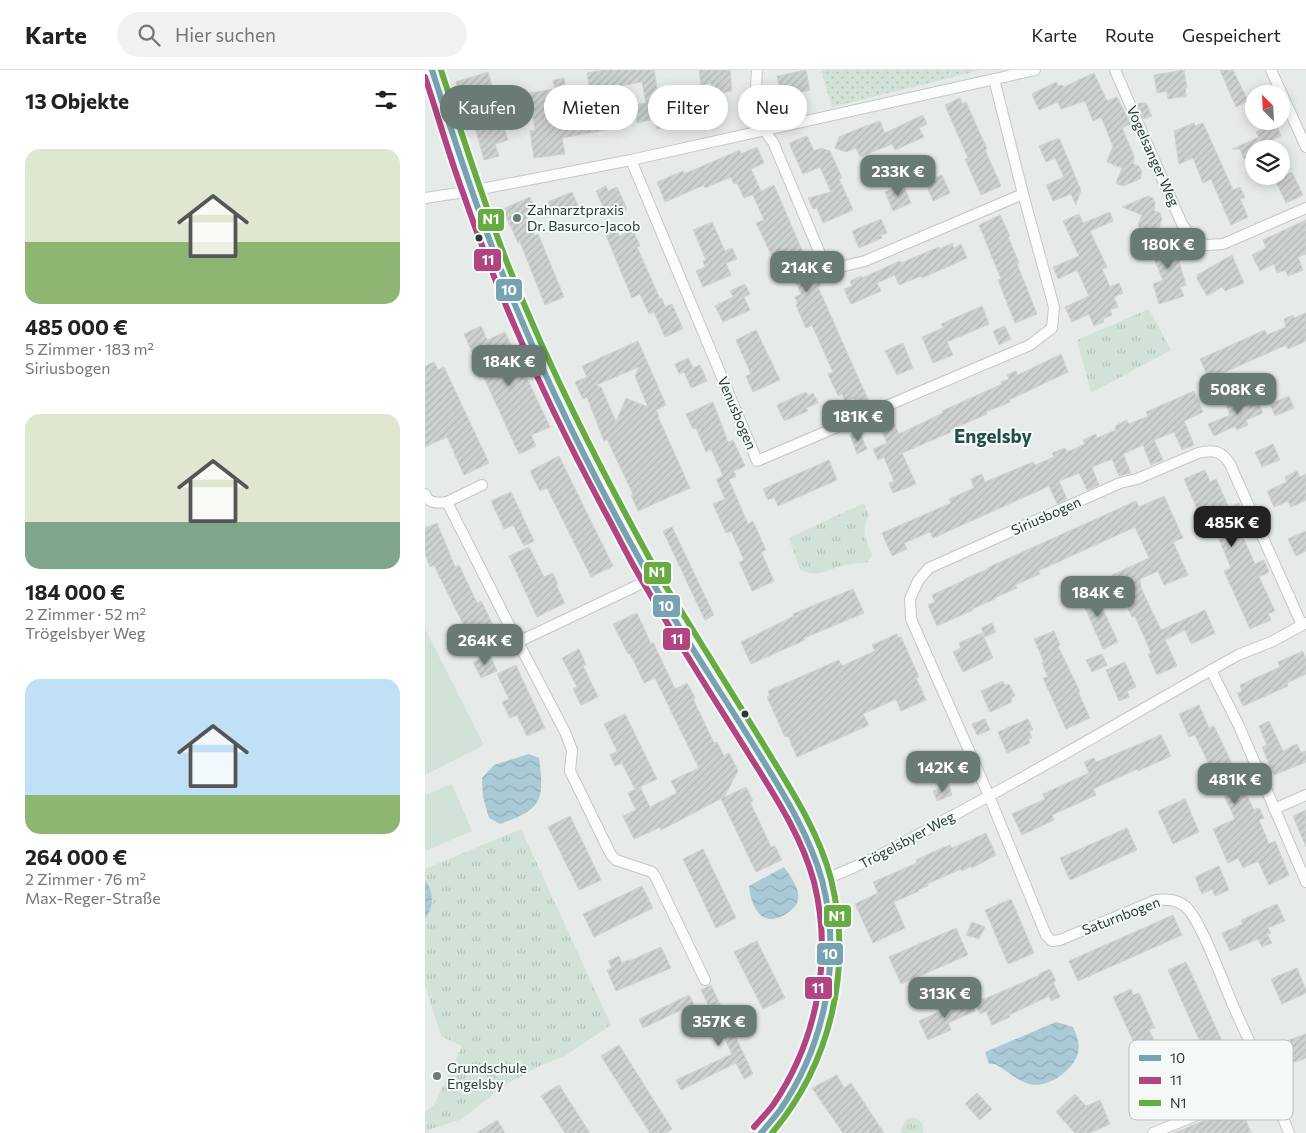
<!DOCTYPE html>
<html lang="de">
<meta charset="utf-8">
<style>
body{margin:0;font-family:Commissioner,sans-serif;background:#f2f2f2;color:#222;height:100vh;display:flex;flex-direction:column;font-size:19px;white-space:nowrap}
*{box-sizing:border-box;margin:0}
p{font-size:16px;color:#767676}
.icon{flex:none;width:28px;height:28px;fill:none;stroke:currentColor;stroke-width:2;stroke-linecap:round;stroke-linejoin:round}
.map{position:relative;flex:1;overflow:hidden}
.side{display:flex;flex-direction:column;background:#fff;width:425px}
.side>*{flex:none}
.hud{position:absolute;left:15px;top:15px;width:475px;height:45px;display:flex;gap:10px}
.needle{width:32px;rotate:336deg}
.fabs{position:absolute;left:820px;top:15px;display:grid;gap:10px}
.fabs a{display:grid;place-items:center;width:45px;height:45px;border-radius:50%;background:#fff;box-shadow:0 2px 12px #0003;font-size:25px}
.price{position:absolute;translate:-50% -42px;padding:0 11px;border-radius:10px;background:#697a77;color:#fff;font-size:16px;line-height:32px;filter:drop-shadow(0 1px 2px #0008)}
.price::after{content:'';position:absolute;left:50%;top:30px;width:15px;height:11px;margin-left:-8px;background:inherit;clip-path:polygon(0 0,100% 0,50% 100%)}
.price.on{background:#222;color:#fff}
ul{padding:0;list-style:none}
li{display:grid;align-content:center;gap:10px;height:265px;padding:0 25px}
li span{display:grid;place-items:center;height:155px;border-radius:15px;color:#555}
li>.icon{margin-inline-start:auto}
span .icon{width:90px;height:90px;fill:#fffc;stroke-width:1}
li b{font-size:21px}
h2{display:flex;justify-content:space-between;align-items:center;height:60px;padding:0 25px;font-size:21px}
.chip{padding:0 18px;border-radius:22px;background:#fff;box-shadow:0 2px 12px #0003;font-size:18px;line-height:45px}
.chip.on{background:#697a77;color:#fff}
header{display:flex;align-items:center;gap:30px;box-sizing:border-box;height:70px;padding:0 25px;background:#fff;border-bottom:1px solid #e0e0e0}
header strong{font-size:24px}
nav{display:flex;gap:28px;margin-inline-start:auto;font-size:18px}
.search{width:350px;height:45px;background:#f2f2f2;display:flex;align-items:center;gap:12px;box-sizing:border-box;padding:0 18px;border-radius:28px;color:#767676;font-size:19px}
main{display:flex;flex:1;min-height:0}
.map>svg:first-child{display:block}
.grass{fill:url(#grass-dots)}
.park{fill:url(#park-tufts)}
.pitch{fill:#d1e2d8}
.water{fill:url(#water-waves)}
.building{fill:url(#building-hatch);stroke:#cfd3d2;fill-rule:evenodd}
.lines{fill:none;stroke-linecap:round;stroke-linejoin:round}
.minor-casing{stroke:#c3c7c6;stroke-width:12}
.tertiary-casing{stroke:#c3c7c6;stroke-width:16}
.minor{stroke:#fbfcfc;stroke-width:10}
.tertiary{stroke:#fbfcfc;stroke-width:14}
.bus-1-casing{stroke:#f5f9f7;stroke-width:10}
.bus-2-casing{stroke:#f5f9f7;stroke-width:10}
.bus-3-casing{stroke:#f5f9f7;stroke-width:10}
.bus-1{stroke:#77a2b2;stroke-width:6}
.bus-2{stroke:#b24481;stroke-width:6}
.bus-3{stroke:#66ac42;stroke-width:6}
.poi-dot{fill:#697a77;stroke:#f5f9f7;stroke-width:2}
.bus-dot{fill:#253d39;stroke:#f5f9f7;stroke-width:2}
.labels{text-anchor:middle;stroke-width:4;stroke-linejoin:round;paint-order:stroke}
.street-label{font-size:14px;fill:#253d39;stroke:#f5f9f7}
.poi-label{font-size:14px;fill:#253d39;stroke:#f5f9f7;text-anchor:start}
.district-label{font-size:19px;font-weight:bold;fill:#234d47;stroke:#f5f9f7}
.key{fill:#f5f9f7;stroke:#b7c1be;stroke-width:1}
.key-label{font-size:14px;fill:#253d39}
.line-badge{stroke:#f5f9f7;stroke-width:2}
.badge-label{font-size:14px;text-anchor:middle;font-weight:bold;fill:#fff}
</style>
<header>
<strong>Karte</strong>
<div class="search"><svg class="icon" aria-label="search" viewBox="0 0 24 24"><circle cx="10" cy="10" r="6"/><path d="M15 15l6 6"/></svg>Hier suchen</div>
<nav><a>Karte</a><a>Route</a><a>Gespeichert</a></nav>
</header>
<main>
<section class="side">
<h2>13 Objekte<svg class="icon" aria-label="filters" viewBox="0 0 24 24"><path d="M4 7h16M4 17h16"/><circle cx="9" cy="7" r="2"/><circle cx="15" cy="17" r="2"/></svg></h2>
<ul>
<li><span style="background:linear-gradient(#dfe7d0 60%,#8fb573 0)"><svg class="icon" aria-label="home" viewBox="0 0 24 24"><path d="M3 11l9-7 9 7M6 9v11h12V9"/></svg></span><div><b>485 000 €</b><p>5 Zimmer · 183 m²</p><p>Siriusbogen</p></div></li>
<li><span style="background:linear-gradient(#dfe7d0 70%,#7fa58c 0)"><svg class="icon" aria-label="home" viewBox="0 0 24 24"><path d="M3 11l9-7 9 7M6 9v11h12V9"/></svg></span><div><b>184 000 €</b><p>2 Zimmer · 52 m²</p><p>Trögelsbyer Weg</p></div></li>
<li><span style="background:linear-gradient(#bfe0f5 75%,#8fb573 0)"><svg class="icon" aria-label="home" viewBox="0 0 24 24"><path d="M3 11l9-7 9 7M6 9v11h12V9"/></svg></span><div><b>264 000 €</b><p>2 Zimmer · 76 m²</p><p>Max-Reger-Straße</p></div></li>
</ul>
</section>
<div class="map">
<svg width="881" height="1063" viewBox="0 0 881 1063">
<defs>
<pattern id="grass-dots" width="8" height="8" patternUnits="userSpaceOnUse" patternTransform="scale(1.25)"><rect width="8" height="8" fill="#d1e2d8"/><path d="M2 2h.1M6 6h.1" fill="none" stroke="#b3c3ba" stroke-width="1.8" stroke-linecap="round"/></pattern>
<pattern id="park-tufts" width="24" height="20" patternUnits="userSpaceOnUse" patternTransform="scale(1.25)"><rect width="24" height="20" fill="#d1e2d8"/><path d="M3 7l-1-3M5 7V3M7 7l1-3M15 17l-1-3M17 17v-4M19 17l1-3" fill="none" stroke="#b3c3ba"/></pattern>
<pattern id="water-waves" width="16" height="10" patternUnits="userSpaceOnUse" patternTransform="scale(1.25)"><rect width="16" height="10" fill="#aacad5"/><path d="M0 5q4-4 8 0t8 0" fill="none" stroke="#92aeb8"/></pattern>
<pattern id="building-hatch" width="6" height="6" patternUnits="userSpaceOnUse" patternTransform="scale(1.25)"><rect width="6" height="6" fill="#cdd2d0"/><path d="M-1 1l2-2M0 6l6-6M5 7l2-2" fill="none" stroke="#b0b5b3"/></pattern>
</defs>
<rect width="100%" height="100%" fill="#e6eae9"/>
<polygon class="grass" points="396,0 556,0 407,37"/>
<g class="park">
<polygon points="724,239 746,280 666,323 652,270"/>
<path d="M439,433L444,446C435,461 441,469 447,485L443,492C433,493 424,494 414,497C398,501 392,508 375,500L364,468Z"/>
<polygon points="96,759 186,955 140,986 117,995 81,1014 42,1045 34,1050 6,1059 0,1063 0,1042 9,1035 37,976 16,966 0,915 0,799"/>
<path d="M487,1047C495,1049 500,1055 498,1063H475L481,1050Z"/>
</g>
<g class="pitch">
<polygon points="0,559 59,675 0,705"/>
<polygon points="27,714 47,761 0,781 0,725"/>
</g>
<g class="water">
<path d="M104,684L114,688C120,732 116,739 75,754L64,748L58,727L57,708L69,695Z"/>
<path d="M359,797C365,806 375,818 373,829C372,837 366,840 361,844C337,859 326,838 324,816Z"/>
<path d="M0,810C8,820 10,837 0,848Z"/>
<path d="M631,952L648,957C652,966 655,973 653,983C648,1001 622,1019 604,1014C593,1011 581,1000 570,994H564L560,982Z"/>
</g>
<g class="building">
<polygon points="176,0 229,0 233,24 236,23 243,56 232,59 230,49 212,53 209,35 221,33 217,12 183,18 185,27 180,28 186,59 137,68 140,84 109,88 105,61 110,60 104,23 130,19 128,10 139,8 144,35 167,31 162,3"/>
<polygon points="274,0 305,0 307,21 287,24 286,13 276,15"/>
<polygon points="381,0 385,20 357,27 352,6"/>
<polygon points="759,0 762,18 760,18 761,26 743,29 742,21 732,23 729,5"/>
<polygon points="795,0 808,0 823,31 811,37"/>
<polygon points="63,2 83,70 70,74 74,86 59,90 40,21 34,23 31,12"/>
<polygon points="669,3 682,31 692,27 706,54 697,58 709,86 708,94 714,96 717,102 715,109 698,116 691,113 697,98 682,92 688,76 676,47 668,51 660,31 636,39 633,32 614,40 607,24 631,12 633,16 637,15 639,17"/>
<polygon points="535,28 537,34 541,32 562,79 560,80 576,116 556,125 540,89 543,88 520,35"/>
<polygon points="717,33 721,33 727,46 719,49 712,34"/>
<polygon points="498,45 502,54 494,58 499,67 470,80 467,74 435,87 431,78 421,82 410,78 414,67 433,59 455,51 460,63"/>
<polygon points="769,53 770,56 778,53 808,120 815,117 820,127 815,129 823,147 806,155 786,109 778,113 768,88 754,94 749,61"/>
<polygon points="851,53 856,66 844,71 847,79 829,79 829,85 819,89 815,79 807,79 834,67 831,62"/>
<polygon points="382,66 389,81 396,78 405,81 417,108 414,109 428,140 398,153 392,138 388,139 383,128 406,122 395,97 378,104 364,73"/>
<polygon points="634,68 656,120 651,135 646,124 628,131 621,115 639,107 630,88 621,92 614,76"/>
<polygon points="332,77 339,93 326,99 336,121 319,128 312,113 309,114 306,107 280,118 279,115 240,132 232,112 258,101 259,104 315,80 316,84"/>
<polygon points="867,102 878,125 861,133 850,110"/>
<polygon points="517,105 525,123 508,131 500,112"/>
<polygon points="478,114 486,133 468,141 460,122"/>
<polygon points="349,115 382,192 385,190 396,216 393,217 444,332 433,337 429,328 420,332 417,324 413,326 403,304 408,302 387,255 381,258 371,235 373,234 370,227 376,224 365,199 355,203 331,153 339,150 328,125"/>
<polygon points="181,116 183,121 192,117 202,139 183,147 171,121"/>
<polygon points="147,122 153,136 130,147 123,132"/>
<polygon points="723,126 728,128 730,133 729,141 735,143 737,149 731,167 716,161 713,155 717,145 697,137"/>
<polygon points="105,127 110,139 100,143 110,166 113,164 139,227 120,235 95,172 93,173 78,139"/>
<polygon points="685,142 688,151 665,161 682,197 677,199 685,217 694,213 698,223 689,227 693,237 685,240 687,245 678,249 679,252 669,256 664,244 647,252 640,237 664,226 652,200 633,209 628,197 654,186 638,151 654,144 658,153"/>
<polygon points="575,145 585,166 583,167 594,193 592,194 612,244 590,253 573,210 576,209 554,155"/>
<polygon points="456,149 462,163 456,165 457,168 434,178 427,161"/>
<polygon points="881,150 881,184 873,187 878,200 863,206 860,200 852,203 849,194 835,201 827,185 841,178 838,170"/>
<polygon points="287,152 300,181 307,178 312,189 301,193 306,205 278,217 271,201 280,197 278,191 281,190 268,160"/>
<polygon points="191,158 194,166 208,160 215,176 212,177 235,229 237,228 240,237 247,234 258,259 240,267 229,242 224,244 215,224 207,228 180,163"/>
<polygon points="744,166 751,181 758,178 762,188 754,191 761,215 755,217 759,226 734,234 728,214 738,210 723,175"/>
<polygon points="527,173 529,178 536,174 542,188 497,208 496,206 474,215 470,205 452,213 456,221 426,234 419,219 427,216 425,211 436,206 437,208 475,191 476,193 514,177 515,179"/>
<polygon points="807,185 819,213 800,221 797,217 782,226 772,209 772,205"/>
<polygon points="320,214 325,224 319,227 325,240 298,252 290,236 308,227 305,221"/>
<polygon points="557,236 564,254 522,272 528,285 508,293 497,267 518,258 516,254"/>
<polygon points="881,243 881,271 863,279 861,275 784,309 775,289 840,260 842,265 861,257 859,249 868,245 869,248"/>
<polygon points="56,256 62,270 80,262 125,357 106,365 111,376 94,384 39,264"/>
<polygon points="580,256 586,269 574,275 568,261"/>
<polygon points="331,260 355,310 328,322 321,306 326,304 311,270"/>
<path d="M213,271L241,335L231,340L234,347H233L265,418L213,441L206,425L208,424L182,369L179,371L162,327L158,329L150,312L162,307L157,296ZM214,297L210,306L223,337L201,328L191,352L176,317L171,315Z"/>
<polygon points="478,273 488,298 472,305 460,281"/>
<polygon points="636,284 643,302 584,330 585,332 561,342 562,344 525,360 526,362 477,383 491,414 468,423 464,413 469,411 459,387 453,390 448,379 462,373 453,353 463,348 465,351 468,350 474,364 518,343 517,341 577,314 576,312 584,309 582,305 591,301 593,305"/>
<polygon points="263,288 268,298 275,295 282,311 266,318 259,302 254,304 250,294"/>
<polygon points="9,292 13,300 19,297 64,393 39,405 22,367 0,377 0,296"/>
<polygon points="769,321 778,342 759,351 769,375 757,380 749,362 729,370 738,390 726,395 718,375 698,384 706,403 694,406 687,389 667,397 674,415 662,420 654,403 634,411 642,429 632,434 624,416 508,468 505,462 479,473 482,479 467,486 457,463 526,433 524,429 549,418 546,409 557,404 560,412 608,392 610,395 629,387 627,383 640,378 642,382 660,374 658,370 671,364 672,368 691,360 690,356 702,350 704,354 723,346 721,342"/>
<polygon points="381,322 383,326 388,323 393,333 381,338 383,341 359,351 352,335"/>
<polygon points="829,323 838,343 821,350 823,355 812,360 810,356 789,366 783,354 805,345 801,335"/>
<polygon points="864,326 869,338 850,346 845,334"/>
<polygon points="288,332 303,372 308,370 320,396 309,401 311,406 304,410 323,454 328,451 341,480 336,482 349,511 327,521 314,492 319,490 306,461 301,463 288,434 300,429 291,409 298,406 286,379 281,382 271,358 268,359 261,344"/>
<polygon points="434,361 442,379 432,384 425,365"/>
<polygon points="848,374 855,390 837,397 830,382"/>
<polygon points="134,386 188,496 166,507 122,418 115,421 105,401"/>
<polygon points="404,390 412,410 353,436 349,427 343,430 338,419"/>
<polygon points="780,400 785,412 791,409 804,438 814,433 819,445 810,449 830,494 839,490 844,502 834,507 850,541 843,544 846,550 825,559 799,501 806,498 799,481 792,465 785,468 759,409"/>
<polygon points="872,401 875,407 881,404 881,430 866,437 863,431 849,437 842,421 862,412 860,407"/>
<polygon points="86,422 109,471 99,476 88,455 79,459 66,431"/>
<polygon points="739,426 758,468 748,472 763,505 739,515 733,501 715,509 716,518 736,560 780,540 790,563 766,574 760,560 740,570 752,596 732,605 723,584 726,583 710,546 707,547 687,505 724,488 710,457 613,501 615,504 590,515 592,518 569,528 570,529 547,539 548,540 512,556 503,535 510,532 507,525 540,510 540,509 563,499 562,498 711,431 714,437"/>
<polygon points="12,453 30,497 34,495 52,533 56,531 78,575 59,585 44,556 40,558 9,495 5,497 0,484 0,458"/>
<polygon points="247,457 289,545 280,550 238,461"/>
<polygon points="881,461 881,481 871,486 863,469"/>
<polygon points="104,477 119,507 128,503 133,514 131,515 140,533 112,547 84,486"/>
<polygon points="667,516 693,572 678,579 653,522"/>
<polygon points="428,519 439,543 379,568 380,570 326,594 316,572 369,546 368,544"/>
<polygon points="212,543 226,574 228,572 250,619 262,613 270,628 268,629 289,673 292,672 299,686 304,683 313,701 299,727 236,760 235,757 209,769 198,746 211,740 203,723 215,717 225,737 252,723 246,711 274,698 230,608 219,613 205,583 203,584 188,554"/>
<polygon points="567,553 571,562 560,567 556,558"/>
<polygon points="629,561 635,575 633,576 655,622 653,622 665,648 641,659 618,608 623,607 617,593 619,592 609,569"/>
<polygon points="557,563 568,588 538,602 528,582 536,578 534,573"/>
<polygon points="472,564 474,568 476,567 494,607 491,608 501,630 476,641 471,629 438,644 444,655 372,687 363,666 360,667 342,627 345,626 343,621 414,590 417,596 450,581 447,575"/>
<polygon points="154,579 161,595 158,596 173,627 156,635 148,619 152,617 137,588"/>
<polygon points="878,581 881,589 881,604 862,613 863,616 818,636 812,623 817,621 815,615 855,597 853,592"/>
<polygon points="677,584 682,595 667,602 661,590"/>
<polygon points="65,585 72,601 56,608 48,592"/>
<polygon points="700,592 711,617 702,621 704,627 694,631 681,600"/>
<polygon points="91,595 120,658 102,666 92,645 85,648 77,632 84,629 72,604"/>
<polygon points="578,611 580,616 584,614 590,626 586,628 587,632 565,642 556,621"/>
<polygon points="774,635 784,658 789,656 829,740 834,738 839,748 834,750 844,774 850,771 864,805 844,815 833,791 818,798 813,788 803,793 788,759 810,749 770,665 764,667 754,644"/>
<polygon points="200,644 232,709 210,719 197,693 190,696 185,685 192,681 179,654"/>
<polygon points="560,649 565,660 552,665 547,654"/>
<polygon points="603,649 608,660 604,661 607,668 603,669 605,673 582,683 573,662"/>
<polygon points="844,651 858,681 872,674 876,683 881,681 881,692 849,705 837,677 842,675 834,656"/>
<polygon points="736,665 746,686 713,701 712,699 668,719 671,725 627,745 629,750 597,765 587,744 620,729 618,724 664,703 659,692 669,688 671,692"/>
<polygon points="524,715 527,725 512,731 508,721"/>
<polygon points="321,717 328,731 325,732 346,777 350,776 357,790 331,802 296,729"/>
<polygon points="760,729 774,762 748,774 733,741"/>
<polygon points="881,740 881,777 868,746"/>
<polygon points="145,746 176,810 154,820 123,757"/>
<polygon points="702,758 712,780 645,810 635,788"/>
<polygon points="561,763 571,785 547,798 546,796 537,801 536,799 502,814 503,816 493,820 494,821 469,832 480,858 448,873 430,834 453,823 448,812 492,793 491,790 508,782 525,775 527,778"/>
<polygon points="278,779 311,848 291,858 258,789"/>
<polygon points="794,796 804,820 790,826 787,819 777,824 770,807"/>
<polygon points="217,816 228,838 169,867 158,844"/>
<polygon points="586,829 609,883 583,894 560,840"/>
<polygon points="852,834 860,851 843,858 846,863 842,864 847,873 837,877 833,869 805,881 797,863 818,854 816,850"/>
<polygon points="748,845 757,865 653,911 644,891"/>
<polygon points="547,852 560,857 554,869 541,865"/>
<polygon points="531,858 543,885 476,914 464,887"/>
<polygon points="332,871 360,928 338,939 309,882"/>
<polygon points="236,877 246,898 191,921 182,900 187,898 183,891 194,886 197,893 203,890 204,891"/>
<polygon points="761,892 813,1006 794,1014 743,900"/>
<polygon points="872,898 881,920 881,923 857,934 846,909"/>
<polygon points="625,899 631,911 628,912 635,927 626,931 624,926 584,945 585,947 567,955 561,941 555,944 550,933 615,905 614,904"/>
<polygon points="286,915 328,1004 319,1009 311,993 256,1020 251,1010 307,984 276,920"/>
<polygon points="706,919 708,925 714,923 730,958 724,960 735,982 739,980 756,1015 750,1017 753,1022 735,1030 688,927"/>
<polygon points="264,925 269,934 218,958 214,949"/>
<polygon points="544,928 550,941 523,953 526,960 503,970 494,951"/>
<polygon points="881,964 881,988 857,996 850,975"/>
<polygon points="194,975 247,1059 241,1063 225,1063 176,986"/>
<polygon points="412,1005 419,1018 426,1013 459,1063 418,1063 387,1018"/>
<polygon points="134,1015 143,1029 165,1063 140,1063 116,1026"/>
<polygon points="552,1023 567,1039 555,1050 540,1034"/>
<polygon points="650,1024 661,1036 675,1030 685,1054 665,1063 650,1063 631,1042"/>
<polygon points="820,1034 826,1048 821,1051 826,1063 749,1063"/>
<polygon points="72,1050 80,1063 52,1063"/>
</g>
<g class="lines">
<defs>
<g id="minor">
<path d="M332,0C330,32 327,46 348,72L396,186L404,196H419L440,191L598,124"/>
<polyline points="690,0 757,154 767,168 781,175 798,174 881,138"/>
<polyline points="846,0 881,77"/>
<polyline points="206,90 332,391 605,275 627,258 629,237 598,124 569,9"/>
<polyline points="0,128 46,121 206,90 610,0"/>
<path d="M0,424C4,434 13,433 22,432L82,551L140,662L147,680L145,701L186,785L191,790L227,802L230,806L280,910"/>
<polyline points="22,432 57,415"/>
<polyline points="93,572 226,509"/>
<polyline points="786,600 814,656 881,812"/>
<polyline points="849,739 881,725"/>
<path d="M397,810C443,794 486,768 529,745C625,694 718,638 813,585L846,572L881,553"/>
<polyline points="843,1011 828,1018 827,1023 835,1039 853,1032"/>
<polyline points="728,1063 827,1023"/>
<path d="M864,1063C847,1018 826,976 807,933C798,912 775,848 760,836C751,829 741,829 731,830L635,870L627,871L621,865L564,726L486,549L485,529L493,511L504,498L695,413L712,409L773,383C788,379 797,381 805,394L877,555"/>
</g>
<polyline id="tertiary" points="7,0 46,121 75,198 112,286 151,369 226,509 347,705 384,772 397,810 404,849 406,889 401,932 392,965 375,1005 355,1040 336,1063"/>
</defs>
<use href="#minor" class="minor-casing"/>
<use href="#tertiary" class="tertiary-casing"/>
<use href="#minor" class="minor"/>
<use href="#tertiary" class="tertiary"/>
<defs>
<path id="bus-1" d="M7,0C28,66 49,131 74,195C116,303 168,407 225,508C258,566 296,622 331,679C356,720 384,763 397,810C417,887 401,974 355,1040C349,1048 342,1056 336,1063"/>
<path id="bus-2" d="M0,7C13,46 24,85 38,123C76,234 125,340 180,442C193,466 205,491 219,514C252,571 288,627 323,683C348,723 377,766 389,812C408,888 392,971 348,1035C342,1043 335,1050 329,1057"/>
<path id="bus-3" d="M16,0C37,65 58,131 83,195C125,301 177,402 232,502C244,522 257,542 269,562C293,601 317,639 340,677C365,718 394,762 406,809C428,898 406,993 347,1063"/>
</defs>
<use href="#bus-1" class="bus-1-casing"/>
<use href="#bus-2" class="bus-2-casing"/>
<use href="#bus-3" class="bus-3-casing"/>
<use href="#bus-1" class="bus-1"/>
<use href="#bus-2" class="bus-2"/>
<use href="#bus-3" class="bus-3"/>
</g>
<g class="poi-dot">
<circle cx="92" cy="148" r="5"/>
<circle cx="12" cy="1006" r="5"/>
</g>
<g class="bus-dot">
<circle cx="54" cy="168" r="4.5"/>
<circle cx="320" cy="644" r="4.5"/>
</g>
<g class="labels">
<g class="street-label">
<text transform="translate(728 86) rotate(66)" y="5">Vogelsanger Weg</text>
<text transform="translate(312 343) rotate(67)" y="5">Venusbogen</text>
<text transform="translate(621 446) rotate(-24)" y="5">Siriusbogen</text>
<text transform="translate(482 770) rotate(-28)" y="5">Trögelsbyer Weg</text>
<text transform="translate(696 846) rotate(-21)" y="5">Saturnbogen</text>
</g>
<g class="poi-label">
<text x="102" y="145">Zahnarztpraxis<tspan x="102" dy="16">Dr. Basurco-Jacob</tspan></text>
<text x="22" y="1003">Grundschule<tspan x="22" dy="16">Engelsby</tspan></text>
</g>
<g class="district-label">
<text x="568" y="373">Engelsby</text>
</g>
</g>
<rect x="704" y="970" width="164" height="80" rx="8" class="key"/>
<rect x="714" y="985" width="22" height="6" fill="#77a2b2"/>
<rect x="714" y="1007" width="22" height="7" fill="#b24481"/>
<rect x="714" y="1030" width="22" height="6" fill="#66ac42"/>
<g class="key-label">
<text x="745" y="993">10</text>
<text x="745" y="1015">11</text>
<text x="745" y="1038">N1</text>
</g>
<g class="line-badge">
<rect x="52" y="138" width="28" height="24" rx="5" fill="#66ac42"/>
<rect x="48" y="178" width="29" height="24" rx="5" fill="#b24481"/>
<rect x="70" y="208" width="28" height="24" rx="5" fill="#77a2b2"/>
<rect x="218" y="491" width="29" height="24" rx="5" fill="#66ac42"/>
<rect x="227" y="524" width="29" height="24" rx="5" fill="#77a2b2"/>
<rect x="237" y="557" width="29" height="24" rx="5" fill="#b24481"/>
<rect x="398" y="834" width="29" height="24" rx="5" fill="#66ac42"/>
<rect x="391" y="872" width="28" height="24" rx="5" fill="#77a2b2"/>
<rect x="379" y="906" width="29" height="24" rx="5" fill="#b24481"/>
</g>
<g class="badge-label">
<text x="66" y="154">N1</text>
<text x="63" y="195">11</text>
<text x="84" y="225">10</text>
<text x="232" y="507">N1</text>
<text x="241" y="541">10</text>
<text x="252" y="574">11</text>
<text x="412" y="851">N1</text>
<text x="405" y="889">10</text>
<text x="393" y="923">11</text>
</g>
</svg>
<div class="fabs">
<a><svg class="needle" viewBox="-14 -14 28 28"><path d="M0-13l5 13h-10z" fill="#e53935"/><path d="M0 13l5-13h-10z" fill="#767676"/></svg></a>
<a><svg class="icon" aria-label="layers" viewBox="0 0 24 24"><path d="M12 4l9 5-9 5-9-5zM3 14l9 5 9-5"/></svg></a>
</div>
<b class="price" style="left:473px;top:127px">233K €</b>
<b class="price" style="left:743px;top:200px">180K €</b>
<b class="price" style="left:382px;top:223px">214K €</b>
<b class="price" style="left:84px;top:317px">184K €</b>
<b class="price" style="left:813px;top:345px">508K €</b>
<b class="price" style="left:433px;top:372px">181K €</b>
<b class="price on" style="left:807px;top:478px">485K €</b>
<b class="price" style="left:673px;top:548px">184K €</b>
<b class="price" style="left:60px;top:596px">264K €</b>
<b class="price" style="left:518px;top:723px">142K €</b>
<b class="price" style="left:810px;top:735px">481K €</b>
<b class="price" style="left:520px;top:949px">313K €</b>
<b class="price" style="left:294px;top:977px">357K €</b>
<div class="hud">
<a class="chip on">Kaufen</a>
<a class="chip">Mieten</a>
<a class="chip">Filter</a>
<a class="chip">Neu</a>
</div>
</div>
</main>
